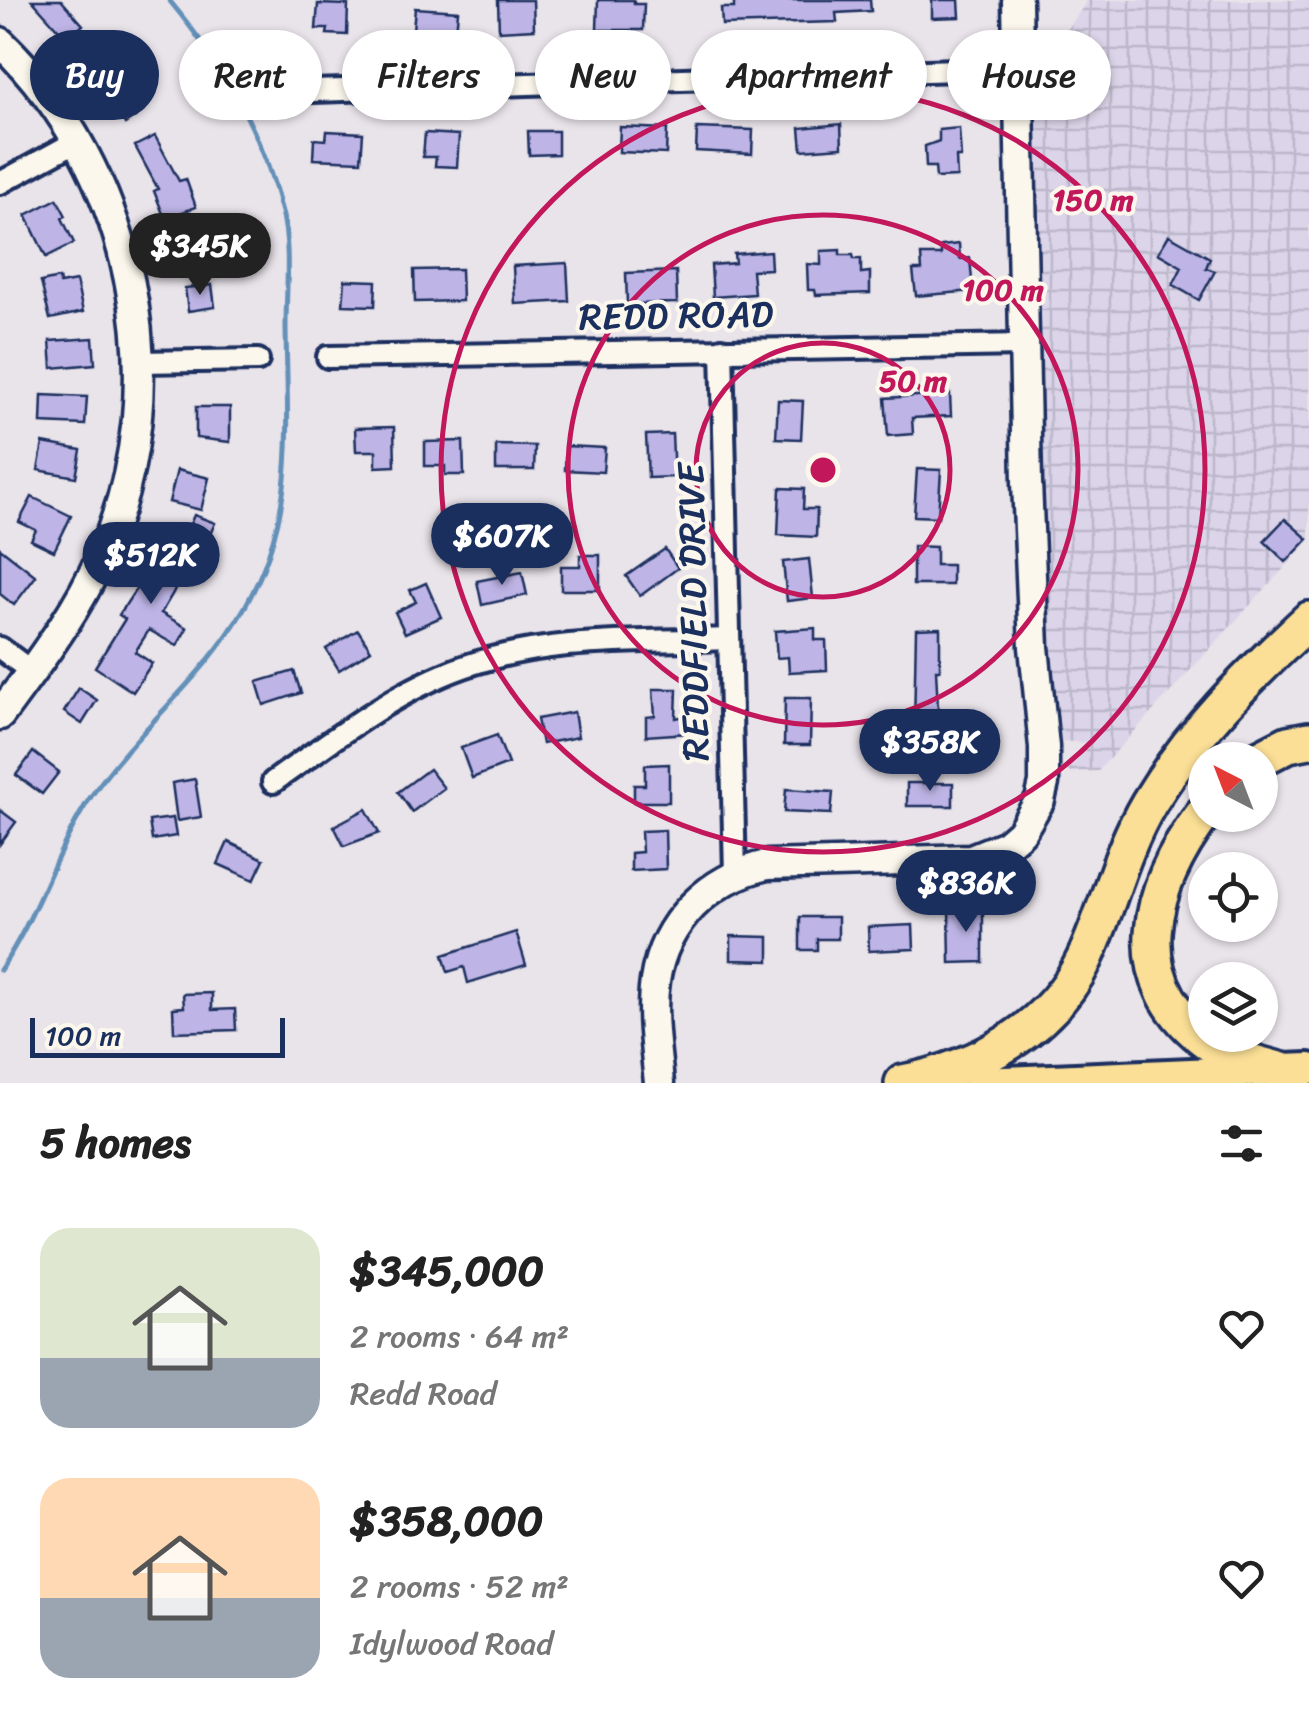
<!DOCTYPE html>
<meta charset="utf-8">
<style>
body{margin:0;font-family:Sriracha,sans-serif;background:#f2f2f2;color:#222;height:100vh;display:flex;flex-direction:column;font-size:38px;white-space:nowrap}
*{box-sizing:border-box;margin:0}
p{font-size:32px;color:#767676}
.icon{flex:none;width:55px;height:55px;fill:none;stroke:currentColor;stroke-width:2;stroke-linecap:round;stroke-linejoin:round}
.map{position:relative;height:1083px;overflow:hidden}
.drawer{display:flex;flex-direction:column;background:#fff;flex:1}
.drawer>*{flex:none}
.banner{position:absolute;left:30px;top:30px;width:1250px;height:90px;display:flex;gap:20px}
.needle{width:65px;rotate:318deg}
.fabs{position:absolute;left:1188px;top:742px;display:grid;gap:20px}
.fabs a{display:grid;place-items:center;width:90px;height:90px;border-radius:50%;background:#fff;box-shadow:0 2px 8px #0004;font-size:50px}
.scale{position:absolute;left:30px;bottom:25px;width:255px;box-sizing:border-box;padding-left:10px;border:5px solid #1b2f5e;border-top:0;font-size:28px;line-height:35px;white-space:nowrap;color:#1b2f5e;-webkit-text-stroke:8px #fbf7ec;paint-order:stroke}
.price{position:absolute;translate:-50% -85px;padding:0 22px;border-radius:35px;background:#1b2f5e;color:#fff;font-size:32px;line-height:65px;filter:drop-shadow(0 2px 5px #0008)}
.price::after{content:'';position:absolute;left:50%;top:60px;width:30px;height:22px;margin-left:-15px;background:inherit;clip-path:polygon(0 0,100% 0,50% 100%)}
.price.on{background:#222;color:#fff}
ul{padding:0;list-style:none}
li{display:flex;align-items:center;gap:30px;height:250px;padding:0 40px}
li span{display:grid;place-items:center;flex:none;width:280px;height:200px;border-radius:30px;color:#555}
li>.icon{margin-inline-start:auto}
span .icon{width:120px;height:120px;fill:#fffc;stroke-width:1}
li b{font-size:42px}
h2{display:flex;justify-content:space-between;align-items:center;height:120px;padding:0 40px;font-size:42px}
.tag{padding:0 35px;border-radius:45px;background:#fff;box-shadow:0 2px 8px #0004;font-size:35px;line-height:90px}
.tag.on{background:#1b2f5e;color:#fff}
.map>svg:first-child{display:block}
.industrial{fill:url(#industrial-grid)}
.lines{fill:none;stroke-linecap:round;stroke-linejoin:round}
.stream{stroke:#6390b8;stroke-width:5}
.building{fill:#beb5e6;stroke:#1b2f5e;stroke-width:2.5}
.street-casing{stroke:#1b2f5e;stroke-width:28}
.secondary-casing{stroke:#1b2f5e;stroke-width:35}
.primary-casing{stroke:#1b2f5e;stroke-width:38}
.highway-casing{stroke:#1b2f5e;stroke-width:42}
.street{stroke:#fbf7ec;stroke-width:20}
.secondary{stroke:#fbf7ec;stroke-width:28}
.primary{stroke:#fbdf96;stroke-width:30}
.highway{stroke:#fbdf96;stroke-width:35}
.ring{fill:none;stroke:#c2185b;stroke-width:5}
.labels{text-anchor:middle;stroke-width:8;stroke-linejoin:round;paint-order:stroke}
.street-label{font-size:38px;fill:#1b2f5e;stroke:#fbf7ec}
.centre{fill:#c2185b;stroke:#fbf7ec;stroke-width:5}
.ring-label{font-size:30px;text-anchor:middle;font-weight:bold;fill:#c2185b;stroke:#fbf7ec;stroke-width:8;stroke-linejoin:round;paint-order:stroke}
</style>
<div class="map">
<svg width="1309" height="1083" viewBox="0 0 1309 1083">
<defs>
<pattern id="industrial-grid" width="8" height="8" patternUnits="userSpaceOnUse" patternTransform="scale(2.5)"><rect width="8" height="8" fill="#dcd5e9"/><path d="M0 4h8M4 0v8" fill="none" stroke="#bcb7ca"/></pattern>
</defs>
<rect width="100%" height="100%" fill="#e9e3ea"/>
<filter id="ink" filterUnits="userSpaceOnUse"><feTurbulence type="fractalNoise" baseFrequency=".01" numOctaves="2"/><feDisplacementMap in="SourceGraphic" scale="20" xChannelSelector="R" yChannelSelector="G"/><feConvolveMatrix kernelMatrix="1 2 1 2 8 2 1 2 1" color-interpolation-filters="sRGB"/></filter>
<g filter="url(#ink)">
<polygon class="industrial" points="1088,0 1309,0 1309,541 1098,771 1067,772 1090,743 1044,740 1029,82"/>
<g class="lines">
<path class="stream" d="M0,970C38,915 55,850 92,795C138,728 204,679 245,607C298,512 287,430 286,326C286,290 291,247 282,212C262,131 222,64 169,0"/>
</g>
<g class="building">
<polygon points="32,0 61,0 83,25 67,39"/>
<polygon points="498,0 533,0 534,29 499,31"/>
<polygon points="598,0 634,0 634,4 644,4 643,30 597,30"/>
<polygon points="734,0 870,0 871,11 836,13 837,22 722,25 721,8 734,8"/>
<polygon points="932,0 959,0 960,17 932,18"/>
<polygon points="318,4 348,5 347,35 327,34 328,29 316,29"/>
<polygon points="415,8 458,11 456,33 413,30"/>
<polygon points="102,41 119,64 96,80 80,57"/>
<polygon points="130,90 144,111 125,124 110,102"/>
<polygon points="841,124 842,147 802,150 800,128"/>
<polygon points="620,127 667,129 666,154 619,152"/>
<polygon points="697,128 753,130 752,154 696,151"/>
<polygon points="959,128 961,157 956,157 957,177 936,178 935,167 926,167 925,146 939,141 939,130"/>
<polygon points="327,131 363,133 361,161 313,159 314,139 326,140"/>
<polygon points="528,131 558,131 558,154 529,155"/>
<polygon points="425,133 459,135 457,167 435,166 436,157 423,157"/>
<polygon points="155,136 179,181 186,179 196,207 165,219 154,191 158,189 135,146"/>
<polygon points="57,199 66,216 62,218 74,243 46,257 26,215"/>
<polygon points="199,233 208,259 178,269 170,242"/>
<polygon points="1169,235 1210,258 1206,268 1215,271 1199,300 1173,285 1182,267 1158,253"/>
<polygon points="959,244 960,259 970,258 973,291 916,296 913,270 922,270 921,255 941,255 941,246"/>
<polygon points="840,250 840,255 853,255 854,259 861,259 861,273 870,272 870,293 816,295 815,290 808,290 807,264 821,265 821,251"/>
<polygon points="770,251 771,269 752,270 754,294 713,297 711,265 735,263 734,254"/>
<polygon points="567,263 569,301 515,304 513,266"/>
<polygon points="461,269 462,301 415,302 414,270"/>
<polygon points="676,271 677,303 627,304 626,273"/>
<polygon points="59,278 60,284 76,281 83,312 50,319 41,282"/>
<polygon points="345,280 376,281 375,306 343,305"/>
<polygon points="212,285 215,307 188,311 185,288"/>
<polygon points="93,338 95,364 52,368 50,341"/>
<polygon points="950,394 951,416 912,418 913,434 888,436 885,398"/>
<polygon points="42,395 87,397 85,425 41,423"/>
<polygon points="778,400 803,401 801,439 776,438"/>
<polygon points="196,407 230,407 230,442 196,438"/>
<polygon points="394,427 395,466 376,467 376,451 356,451 355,428"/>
<polygon points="672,434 674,477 648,478 646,435"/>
<polygon points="463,441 464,475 445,475 445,466 425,466 425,442"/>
<polygon points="43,443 81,450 76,477 38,470"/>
<polygon points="496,445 535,446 534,470 496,470"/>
<polygon points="566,446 605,448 603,472 565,470"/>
<polygon points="917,469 941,470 938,517 914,516"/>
<polygon points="177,470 209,478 201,510 169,502"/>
<polygon points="780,488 804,489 803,509 817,509 816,537 778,535"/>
<polygon points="32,497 71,516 54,551 31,540 36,530 19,522"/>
<polygon points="194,515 215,523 208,539 200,535 173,593 161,613 187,628 177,646 149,630 135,652 152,663 133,692 95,667 125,619 119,615 145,575 141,573 158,535 181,545"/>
<polygon points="1285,519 1308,539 1286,562 1264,541"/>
<polygon points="913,546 936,547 936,565 952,565 952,585 913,585"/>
<polygon points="0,548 36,576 14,605 0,594"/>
<polygon points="665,549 678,568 640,596 626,576"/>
<polygon points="580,555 600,555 600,590 561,590 561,566 580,566"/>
<polygon points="809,559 813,598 787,601 783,562"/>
<polygon points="522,572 527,595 482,605 477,581"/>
<polygon points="426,583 441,617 405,633 395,612 416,602 410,590"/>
<polygon points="815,628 815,640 826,640 827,670 789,672 788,657 777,658 775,631"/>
<polygon points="940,628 940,670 936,670 939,728 914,729 916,629"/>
<polygon points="358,630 371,650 339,670 326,649"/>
<polygon points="294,671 301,693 264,705 257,682"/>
<polygon points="79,688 97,700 82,724 64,712"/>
<polygon points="653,689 677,689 676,718 685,716 688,733 646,736 646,717 655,716"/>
<polygon points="785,698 811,698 810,745 784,745"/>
<polygon points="574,712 578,737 542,744 537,719"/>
<polygon points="497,735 508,764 472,778 461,748"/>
<polygon points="33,752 59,772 42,794 16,775"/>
<polygon points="669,764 669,802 634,802 634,785 645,785 645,765"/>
<polygon points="429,769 444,788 412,812 398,792"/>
<polygon points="195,779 201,817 177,821 172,783"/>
<rect x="907" y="783" width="46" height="23"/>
<polygon points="786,789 833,792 831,814 784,812"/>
<polygon points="366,809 379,833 344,846 334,826"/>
<polygon points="0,810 16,822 0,844"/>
<polygon points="173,818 176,836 152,840 149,821"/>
<polygon points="665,830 666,869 631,871 631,853 642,852 641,831"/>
<polygon points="228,842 264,859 254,880 218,864"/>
<polygon points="983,908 983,962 950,963 949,909"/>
<polygon points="800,917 838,917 838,939 817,939 817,950 800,950"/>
<polygon points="913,925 914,949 869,951 868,927"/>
<polygon points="516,932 526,965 468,983 464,967 448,972 443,955"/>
<polygon points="731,936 769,937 769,961 731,960"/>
<polygon points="212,993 212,1010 235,1009 236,1030 174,1032 173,1008 184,1007 183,994"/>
</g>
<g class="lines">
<defs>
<g id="street">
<polyline points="313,91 1019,68"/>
<polyline points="0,183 77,141"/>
<polyline points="722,349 735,874"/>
<polyline points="328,357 1025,345"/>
<polyline points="139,362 258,360"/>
<polyline points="0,648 32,672"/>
<path d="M273,782C333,740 393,692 463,667C547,637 642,642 729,639"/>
</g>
<g id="secondary">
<path d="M0,42C135,171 177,384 102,555C76,614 38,663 0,715"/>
<path d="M659,1083C656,1050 650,1014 655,981C664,921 710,878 767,865L971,859L1006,845L1021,832L1040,800L1044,783V747L1034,647L1027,482L1017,0"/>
</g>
<polyline id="primary" points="981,1083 1309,1069"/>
<g id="highway">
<polyline points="1257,760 1288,744 1309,740"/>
<path d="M1205,812C1149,886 1121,980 1210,1043C1231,1058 1258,1064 1282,1071"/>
<path d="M903,1083C978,1068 1051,1030 1085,958C1109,906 1119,854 1149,803C1194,729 1247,678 1309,620"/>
</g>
</defs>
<use href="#street" class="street-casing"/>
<use href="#secondary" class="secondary-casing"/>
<use href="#primary" class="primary-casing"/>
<use href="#highway" class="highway-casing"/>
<use href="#street" class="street"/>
<use href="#secondary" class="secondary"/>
<use href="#primary" class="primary"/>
<use href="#highway" class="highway"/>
</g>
</g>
<g class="ring">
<circle cx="823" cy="470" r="127"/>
<circle cx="823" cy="470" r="255"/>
<circle cx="823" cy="470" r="382"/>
</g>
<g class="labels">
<g class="street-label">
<text transform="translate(676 315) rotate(-1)" y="13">REDD ROAD</text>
<text transform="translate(693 612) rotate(-91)" y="13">REDDFIELD DRIVE</text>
</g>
</g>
<circle cx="823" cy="470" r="15" class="centre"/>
<g class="ring-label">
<text x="1093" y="210">150 m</text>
<text x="1003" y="300">100 m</text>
<text x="913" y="391">50 m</text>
</g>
</svg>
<div class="fabs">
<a><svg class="needle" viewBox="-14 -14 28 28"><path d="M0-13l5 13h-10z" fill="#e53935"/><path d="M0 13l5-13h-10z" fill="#767676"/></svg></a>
<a><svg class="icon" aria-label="locate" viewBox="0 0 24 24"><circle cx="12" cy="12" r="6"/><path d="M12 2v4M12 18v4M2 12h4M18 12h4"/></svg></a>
<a><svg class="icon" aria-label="layers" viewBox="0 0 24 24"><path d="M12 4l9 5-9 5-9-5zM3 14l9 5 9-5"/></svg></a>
</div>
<div class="scale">100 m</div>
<b class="price on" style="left:200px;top:298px">$345K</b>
<b class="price" style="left:502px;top:588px">$607K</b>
<b class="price" style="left:151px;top:607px">$512K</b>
<b class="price" style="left:930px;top:794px">$358K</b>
<b class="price" style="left:966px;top:935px">$836K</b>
<div class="banner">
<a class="tag on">Buy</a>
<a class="tag">Rent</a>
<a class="tag">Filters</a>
<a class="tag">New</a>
<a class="tag">Apartment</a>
<a class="tag">House</a>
</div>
</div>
<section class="drawer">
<h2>5 homes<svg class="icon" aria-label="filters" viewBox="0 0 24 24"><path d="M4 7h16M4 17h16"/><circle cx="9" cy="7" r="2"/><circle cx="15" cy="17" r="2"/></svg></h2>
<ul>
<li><span style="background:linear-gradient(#dfe7d0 65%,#9aa5b1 0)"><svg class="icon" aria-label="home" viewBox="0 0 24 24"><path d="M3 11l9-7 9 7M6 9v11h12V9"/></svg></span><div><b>$345,000</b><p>2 rooms · 64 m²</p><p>Redd Road</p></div><svg class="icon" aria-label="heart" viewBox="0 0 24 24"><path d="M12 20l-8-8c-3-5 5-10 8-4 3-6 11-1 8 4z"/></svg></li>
<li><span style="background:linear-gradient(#ffd9b3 60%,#9aa5b1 0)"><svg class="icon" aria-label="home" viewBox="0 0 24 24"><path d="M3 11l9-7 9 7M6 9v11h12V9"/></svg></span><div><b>$358,000</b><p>2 rooms · 52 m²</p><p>Idylwood Road</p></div><svg class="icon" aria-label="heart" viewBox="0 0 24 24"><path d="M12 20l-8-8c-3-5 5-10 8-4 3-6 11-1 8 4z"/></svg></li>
</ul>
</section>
